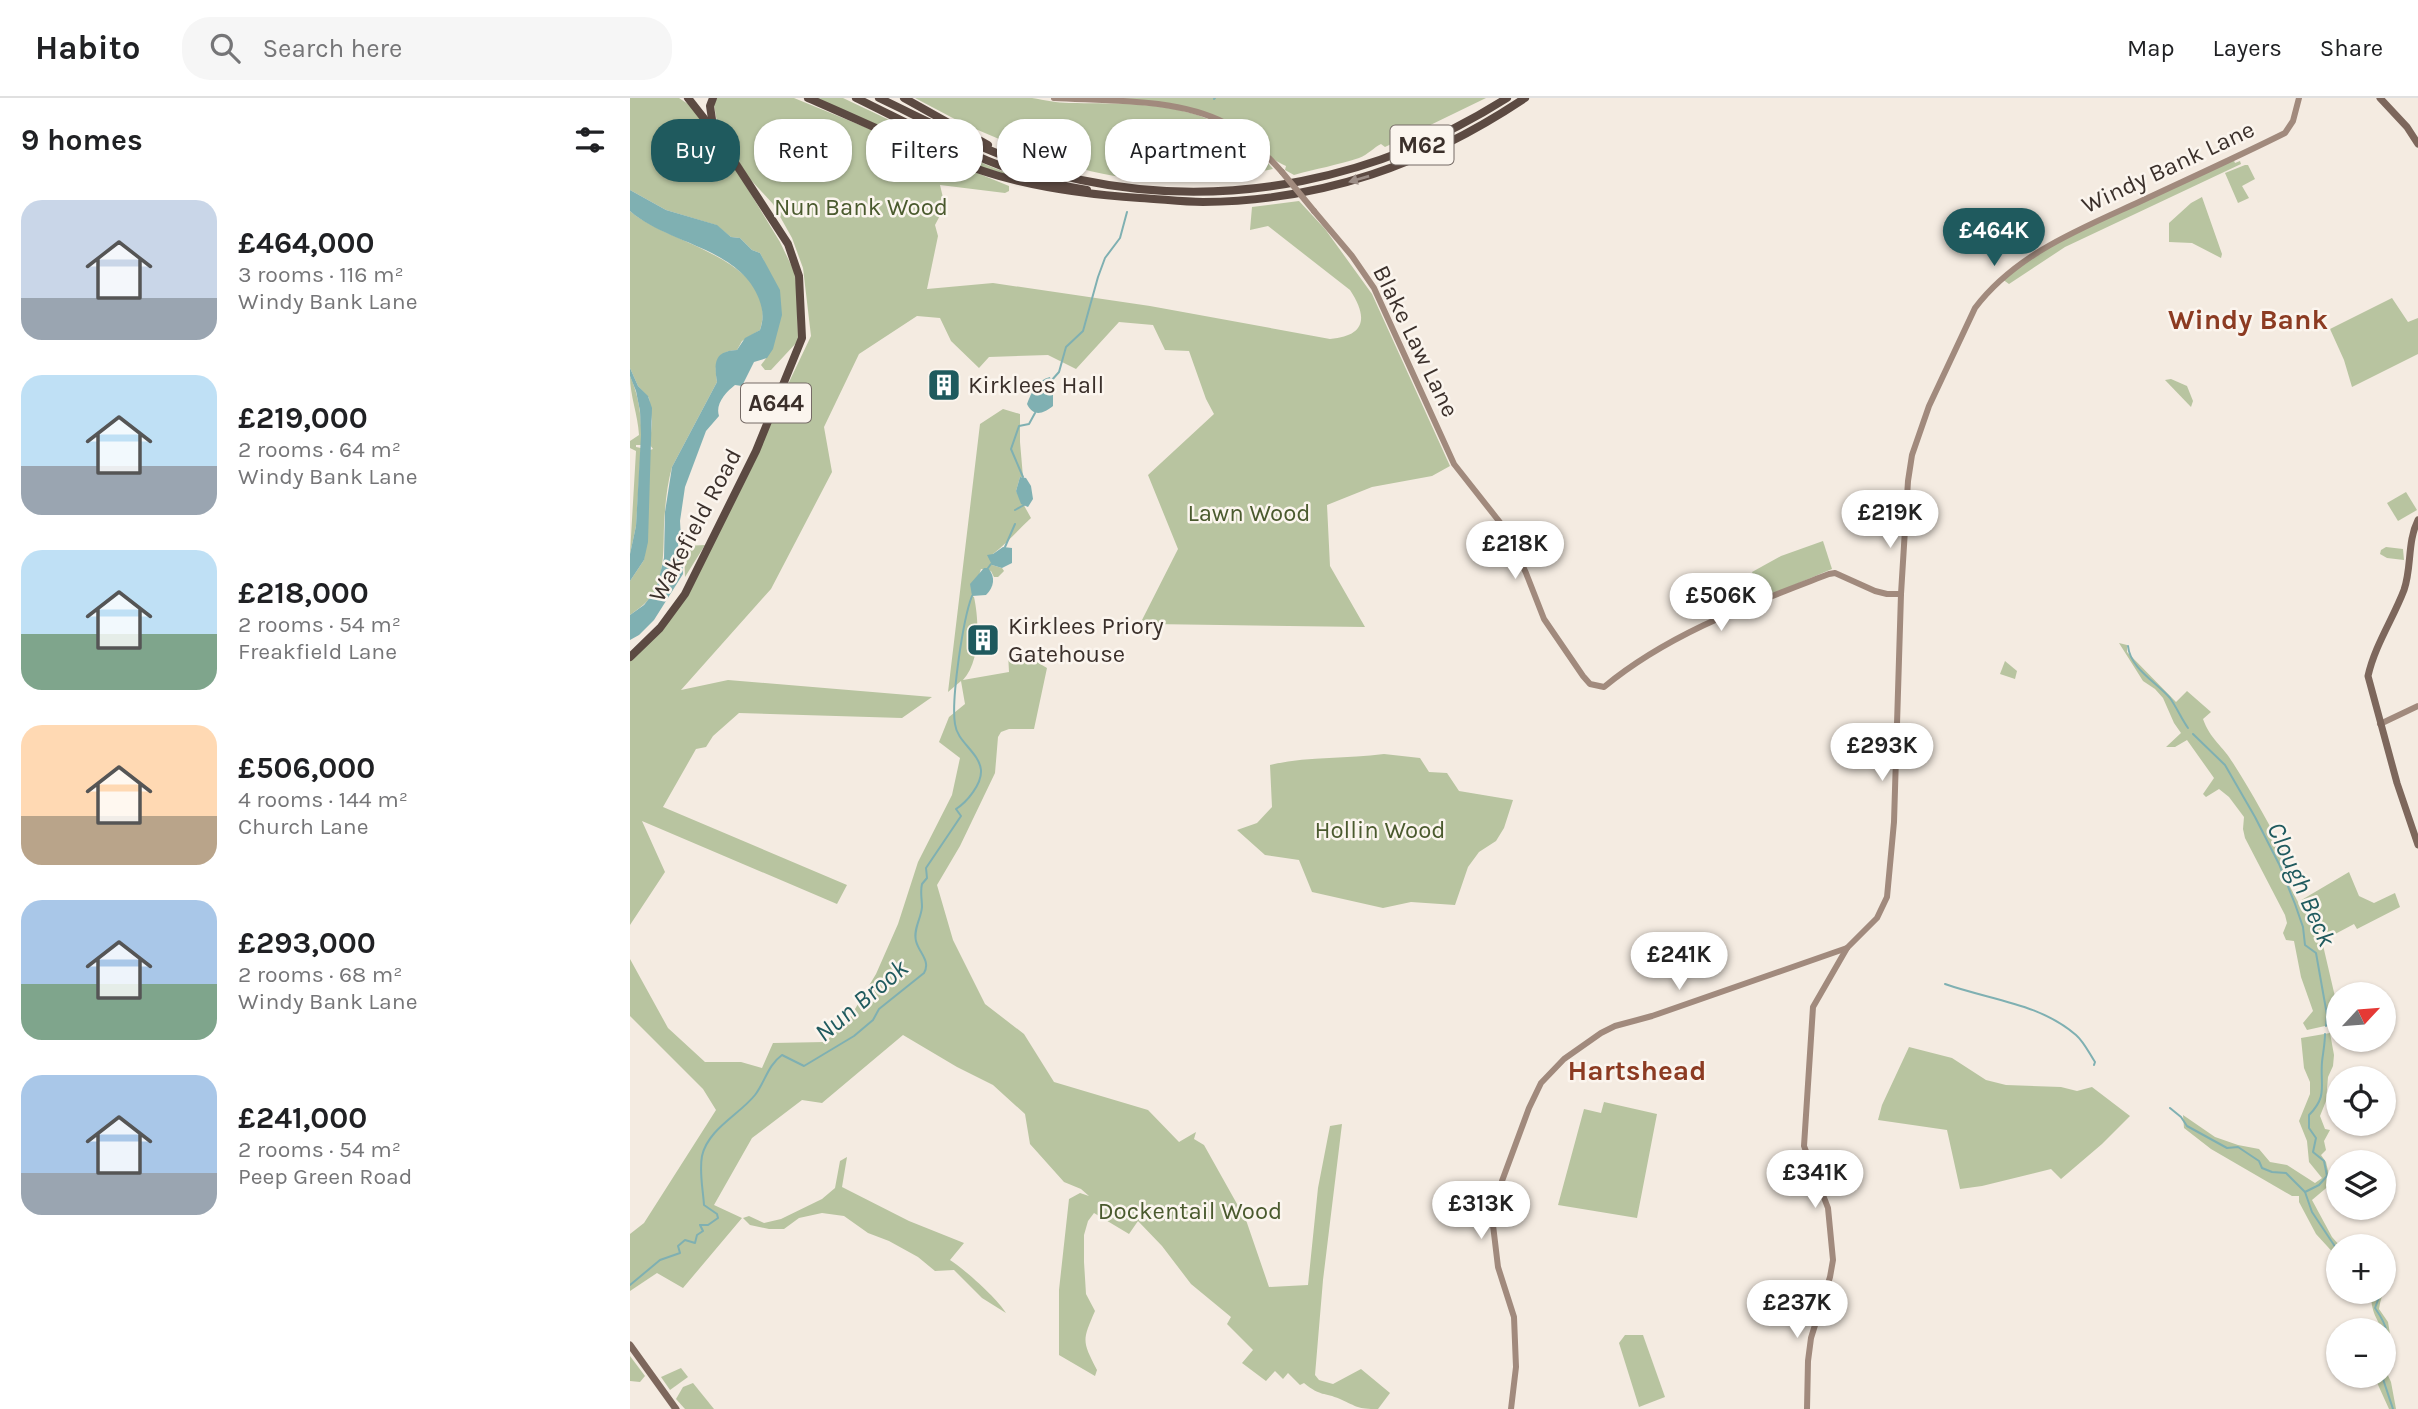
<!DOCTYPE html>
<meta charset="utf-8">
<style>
body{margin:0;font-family:Karla,sans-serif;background:#f6f6f6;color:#202124;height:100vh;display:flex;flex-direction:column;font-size:26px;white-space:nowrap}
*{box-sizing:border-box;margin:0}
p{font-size:23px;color:#757577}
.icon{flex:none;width:38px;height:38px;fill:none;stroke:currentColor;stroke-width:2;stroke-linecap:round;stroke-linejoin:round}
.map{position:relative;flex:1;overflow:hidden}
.details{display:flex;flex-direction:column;background:#fff;width:630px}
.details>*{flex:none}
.banner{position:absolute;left:21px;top:21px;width:665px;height:63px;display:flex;gap:14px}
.needle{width:46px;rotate:64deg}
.fabs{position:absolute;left:1696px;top:884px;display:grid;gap:14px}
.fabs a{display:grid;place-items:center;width:70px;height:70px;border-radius:50%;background:#fff;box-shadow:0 2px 5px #0004;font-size:35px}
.price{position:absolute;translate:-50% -60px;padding:0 16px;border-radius:24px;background:#fff;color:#222;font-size:23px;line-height:46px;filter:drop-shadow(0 2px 4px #0008)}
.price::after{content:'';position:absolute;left:50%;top:42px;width:21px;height:16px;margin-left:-10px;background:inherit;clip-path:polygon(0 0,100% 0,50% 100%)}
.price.on{background:#1f5a5e;color:#fff}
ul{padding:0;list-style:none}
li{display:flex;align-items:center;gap:21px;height:175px;padding:0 21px}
li span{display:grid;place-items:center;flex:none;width:196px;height:140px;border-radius:21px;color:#555}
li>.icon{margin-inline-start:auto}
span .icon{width:84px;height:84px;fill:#fffc;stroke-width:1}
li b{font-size:30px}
h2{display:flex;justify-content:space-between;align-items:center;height:84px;padding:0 21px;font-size:30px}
.tag{padding:0 24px;border-radius:28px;background:#fff;box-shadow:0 2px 5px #0004;font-size:24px;line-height:63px}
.tag.on{background:#1f5a5e;color:#fff}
header{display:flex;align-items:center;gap:42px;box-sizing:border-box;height:98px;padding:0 35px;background:#fff;border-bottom:2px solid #e0e0e0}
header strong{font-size:33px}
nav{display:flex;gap:38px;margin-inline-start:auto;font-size:24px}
.search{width:490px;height:63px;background:#f6f6f6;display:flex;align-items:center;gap:18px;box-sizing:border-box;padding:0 24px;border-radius:28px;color:#757577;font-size:26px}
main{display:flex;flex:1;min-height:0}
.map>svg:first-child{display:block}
.green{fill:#b8c4a0}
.water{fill:#7fb0b2}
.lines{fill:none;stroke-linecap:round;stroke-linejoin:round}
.stream{stroke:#7fb0b2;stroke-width:2}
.secondary{stroke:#a18a7d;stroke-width:6}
.primary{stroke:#7d675c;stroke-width:7}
.highway{stroke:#5c4a42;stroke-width:8}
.secondary-bridge{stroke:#a18a7d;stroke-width:6}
.oneway{fill:#9c8e87}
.labels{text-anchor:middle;stroke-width:5;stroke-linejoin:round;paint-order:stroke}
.shield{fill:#fbf5ee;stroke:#756b66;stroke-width:2}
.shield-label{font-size:23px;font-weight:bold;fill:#3b302b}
.street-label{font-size:24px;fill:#3b302b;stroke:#fbf5ee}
.park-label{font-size:24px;fill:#4a5a2e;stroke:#fbf5ee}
.poi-label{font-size:24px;fill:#3b302b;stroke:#fbf5ee;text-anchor:start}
.water-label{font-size:26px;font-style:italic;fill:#1f5a5e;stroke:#fbf5ee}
.quarter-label{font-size:28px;font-weight:bold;fill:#8c3b22;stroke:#fbf5ee}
</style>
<header>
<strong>Habito</strong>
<div class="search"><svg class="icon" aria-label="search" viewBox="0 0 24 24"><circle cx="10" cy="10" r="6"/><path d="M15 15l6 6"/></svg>Search here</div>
<nav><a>Map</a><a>Layers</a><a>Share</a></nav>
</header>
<main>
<section class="details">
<h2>9 homes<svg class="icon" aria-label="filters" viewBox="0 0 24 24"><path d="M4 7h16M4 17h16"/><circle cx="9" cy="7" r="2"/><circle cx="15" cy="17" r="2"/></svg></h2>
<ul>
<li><span style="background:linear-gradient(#c9d6e8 70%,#9aa5b1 0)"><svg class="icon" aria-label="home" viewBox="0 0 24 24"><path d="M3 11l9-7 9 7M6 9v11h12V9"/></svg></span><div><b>£464,000</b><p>3 rooms · 116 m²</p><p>Windy Bank Lane</p></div></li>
<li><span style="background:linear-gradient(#bfe0f5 65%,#9aa5b1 0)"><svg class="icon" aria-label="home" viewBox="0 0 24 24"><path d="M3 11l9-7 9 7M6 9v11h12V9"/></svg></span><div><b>£219,000</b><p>2 rooms · 64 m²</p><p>Windy Bank Lane</p></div></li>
<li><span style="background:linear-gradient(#bfe0f5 60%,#7fa58c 0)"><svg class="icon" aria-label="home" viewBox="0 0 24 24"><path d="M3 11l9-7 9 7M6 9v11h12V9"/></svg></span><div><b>£218,000</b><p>2 rooms · 54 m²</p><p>Freakfield Lane</p></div></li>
<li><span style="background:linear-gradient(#ffd9b3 65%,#b9a48a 0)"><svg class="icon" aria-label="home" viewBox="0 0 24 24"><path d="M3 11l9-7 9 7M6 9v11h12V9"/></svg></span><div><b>£506,000</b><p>4 rooms · 144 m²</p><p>Church Lane</p></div></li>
<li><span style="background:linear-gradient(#a9c7e8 60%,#7fa58c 0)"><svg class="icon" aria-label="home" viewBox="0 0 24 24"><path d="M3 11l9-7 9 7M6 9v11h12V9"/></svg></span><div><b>£293,000</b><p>2 rooms · 68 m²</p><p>Windy Bank Lane</p></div></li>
<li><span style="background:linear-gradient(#a9c7e8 70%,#9aa5b1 0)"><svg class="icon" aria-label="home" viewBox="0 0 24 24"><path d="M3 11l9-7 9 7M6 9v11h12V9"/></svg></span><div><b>£241,000</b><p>2 rooms · 54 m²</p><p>Peep Green Road</p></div></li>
</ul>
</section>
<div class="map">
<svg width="1788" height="1311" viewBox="0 0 1788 1311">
<rect width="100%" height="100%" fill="#f4ebe1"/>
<g class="green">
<polygon points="0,0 49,0 64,10 105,70 150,144 164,173 167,191 168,243 141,272 135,272 131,267 137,259 134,163 130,155 122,152 110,140 101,139 86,127 36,112 0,92"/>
<path d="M87,0H164L379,88V93L375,95L310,87L315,108L305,127L308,138L297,191L363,185L520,208L700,241C736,238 738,219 720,192L638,128L620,132L622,109L669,103L695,131L742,196L820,368L802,378L742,389L697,407L700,468L735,529L521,526L512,522L548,451L518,377L584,316L576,301L559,253L535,252L523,227L489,224L446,271L418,257L359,259L349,270L321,243L310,220L287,218L229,256L194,329L202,374L141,491L51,592L98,582L302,599L272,620L109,615L83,638L76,649L66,651L33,709L217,787L207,806L12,723L35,774L0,827V563L60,492L181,238L173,170L162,140L143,106L119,80L88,30L84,7Z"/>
<polygon points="184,0 213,0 333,57 391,81 338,65"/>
<path d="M285,0C312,0 338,0 365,0C377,0 390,0 402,0C415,2 427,5 439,5C520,6 588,2 643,71C576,85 516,89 449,70C440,67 431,65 423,62C413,57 414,52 400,49L395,52L336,27Z"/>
<path d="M471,0H856L755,49L751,46C743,50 739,56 729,60C708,67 685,71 664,77L655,72L656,68C632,58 616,36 593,25C557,6 511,6 471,0Z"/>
<polygon points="1603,60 1605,65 1610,63 1611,66 1435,149 1379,186 1372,181 1409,152"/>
<polygon points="1615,67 1618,67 1625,81 1612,88 1619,100 1608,105 1595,75"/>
<polygon points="1572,99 1592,156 1591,160 1562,145 1539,144 1539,125 1561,105"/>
<path d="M0,113C37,146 152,162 130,232L112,243L107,252C86,253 84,266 87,284L42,369C38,383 36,398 35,413C32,440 37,469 24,494C19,504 8,511 0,517V483L14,462L20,352L23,351L20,347L22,323L19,300L8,288L0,270Z"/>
<polygon points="1762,200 1778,224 1788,220 1788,256 1722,289 1714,262 1700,231"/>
<path d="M0,278C10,300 12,323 11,347H6V349L11,350L6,428L0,456L6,353L0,350V343L9,337C8,317 0,298 0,278Z"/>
<polygon points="1541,281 1557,288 1563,303 1561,309 1535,282"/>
<path d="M373,311L390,316V344L393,379H390L386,393L401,420C388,432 377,445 363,456L362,467L372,470L374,473L368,479H364L361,473L351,471L342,498L344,499C349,522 351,563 333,582L379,574L378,554L388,553L417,570L404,631H379L371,634L368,639L365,675L330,748L307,787L323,842L355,906L394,936L424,984L518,1012L549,1044L566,1034L564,1041L574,1047L616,1122L639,1189L678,1187L688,1090L700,1028L712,1026L693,1182L685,1277L689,1282L703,1286L731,1271L760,1295L748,1311C727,1311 728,1309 710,1301C694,1294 691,1299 674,1285L670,1287L658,1275L653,1281L645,1273L636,1283L612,1265L623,1252L597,1226L601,1219L561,1186L532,1148L508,1123L499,1136L464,1115L458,1123L454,1137V1164L456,1196L465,1213C452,1243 452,1243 467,1272L465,1278L429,1257V1192L439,1101L450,1095L459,1098L451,1091L434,1084L400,1046L395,1016L363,987L327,969L273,937L192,1005L172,1002L122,1040L84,1107L112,1120L53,1190L27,1175L0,1193V1136L14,1125L86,1012L73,991L0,918V861L38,930L75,964H111L132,970L143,945L195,944L219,921L246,876L268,826L288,764L322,697L330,660L309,644L319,619L335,606L331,583L318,594L350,326Z"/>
<polygon points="1776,394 1787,412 1768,423 1757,405"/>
<polygon points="1193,443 1202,471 1133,500 1122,474 1151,458"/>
<polygon points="75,447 55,479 54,448"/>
<polygon points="1756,449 1773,451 1774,462 1757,460 1750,456 1751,452"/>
<path d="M1489,545L1497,547V554L1546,604L1557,593L1581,614L1573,621C1580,641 1593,648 1603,665C1623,696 1640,728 1657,760L1653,765L1657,783L1668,804L1719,774L1729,798L1744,805L1765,795L1770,809L1727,831L1724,826L1692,843L1706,903L1700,905L1704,926L1677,932L1673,925L1683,913L1671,879L1664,843L1656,842L1653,835L1657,825L1655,817L1615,740L1613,731L1614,719L1599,699L1589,691L1576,699L1573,696L1584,680L1557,642L1545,649H1536L1551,635L1544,625L1533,600L1525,591L1513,583Z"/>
<polygon points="1375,563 1387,573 1385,581 1370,576"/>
<path d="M754,656L790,660L799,674L817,675L829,693L883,702L874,730L866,743L849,754L838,769L825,807L781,804L753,810L682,794L669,762L635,757L607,732L627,725L642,709L640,667C678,658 716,661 754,656Z"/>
<polygon points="1700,935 1704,957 1703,968 1698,979 1696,1003 1690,1018 1695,1031 1700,1032 1694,1043 1696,1052 1691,1057 1696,1064 1701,1086 1682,1102 1702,1139 1710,1148 1708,1160 1686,1136 1669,1104 1669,1098 1662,1098 1581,1051 1554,1030 1553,1017 1585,1039 1608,1047 1629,1051 1640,1064 1657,1067 1685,1085 1692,1080 1679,1064 1677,1043 1669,1023 1680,996 1680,984 1674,970 1671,940"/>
<polygon points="1279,949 1322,960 1356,982 1376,987 1431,989 1447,993 1462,989 1500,1018 1472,1046 1431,1081 1421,1071 1352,1088 1330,1091 1317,1032 1248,1022 1252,1007"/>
<polygon points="974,1004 1027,1016 1007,1120 928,1107 954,1011 971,1015"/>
<path d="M217,1059L212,1089L279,1123L334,1145L320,1162C334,1171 368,1201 376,1215L352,1200L324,1172L305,1173L288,1159L259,1143L238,1135L214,1118L192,1115L169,1120L154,1131H139L120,1127L113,1120L119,1118L134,1125L151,1121L192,1101L205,1090L210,1063Z"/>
<path d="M1754,1183L1755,1185C1754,1194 1750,1202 1749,1211L1758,1224L1761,1242L1755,1271L1761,1284L1766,1311H1759L1744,1278H1754V1236C1747,1219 1741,1216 1741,1194H1754Z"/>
<polygon points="995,1237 1013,1237 1035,1299 1009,1309 989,1245"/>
<polygon points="0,1258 15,1278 10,1284 0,1283"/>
<polygon points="51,1270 58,1279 40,1292 31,1279"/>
<polygon points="63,1285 84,1311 55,1311 46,1301 53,1289"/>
</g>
<g class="water">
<path d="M0,92L36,112L87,127L101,139L110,140L122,152L130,155L150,192L152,217L143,251L137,260L124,264L112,288L105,287C96,294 85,306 89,318L76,333L55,389L50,423L53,476L24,522L9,537L0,542V517L14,507L26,492L34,460L35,414L42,369L87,284C84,265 84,253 107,252L115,240L130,232C134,220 133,212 129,201C109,149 37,146 0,113Z"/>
<polygon points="0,270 8,288 18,298 22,310 18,444 14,462 0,483 0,456 6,428 11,337 10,313 6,293 0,278"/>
<path d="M420,279L423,290V308C413,316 403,319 397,306C401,295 407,282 420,279Z"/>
<polygon points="390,379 396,380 401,388 403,401 398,409 391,406 386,393"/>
<polygon points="373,449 382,450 382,465 372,470 362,467 357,457 363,456"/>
<path d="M354,470H358C366,479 364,489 356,497L342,498L340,486Z"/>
</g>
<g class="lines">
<g class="stream">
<polyline points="584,1 585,0"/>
<polyline points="544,39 557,30"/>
<polyline points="527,77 529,66 540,49"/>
<polyline points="421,283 429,274 436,249 453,233 468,179 475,160 490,140 497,114"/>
<polyline points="393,379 381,351 389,328 399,326 405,315"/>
<polyline points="385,412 394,407"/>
<polyline points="375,449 385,426"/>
<polyline points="358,470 361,466"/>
<path d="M1498,548C1500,570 1526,584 1540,600C1547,610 1551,620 1558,630"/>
<polyline points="1563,636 1595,667 1625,719 1649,766 1665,806 1673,829 1675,847 1686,855 1697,917 1696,928"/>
<path d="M1315,886C1360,902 1409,905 1446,937C1454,944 1459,955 1465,964L1464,967"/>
<polyline points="1540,1010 1551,1019 1557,1028 1597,1050 1608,1049 1629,1063 1632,1070 1642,1074 1656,1075 1675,1094 1682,1114 1708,1153"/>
<path d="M1675,1094L1689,1087L1697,1078L1694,1063L1683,1054L1686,1040L1679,1030V1017C1698,998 1690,988 1692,964C1693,955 1695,945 1695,936"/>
<path d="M0,1187L30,1162L50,1155L48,1148L55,1142L65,1145L67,1137L73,1133L70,1127H78L88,1120L87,1116L74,1107C73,1091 69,1074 72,1058C78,1031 109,1017 125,997C135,984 138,967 152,957L174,968L224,938L243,922L249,911L294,875C301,863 289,855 286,843C283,831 291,821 292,809C292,801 290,794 292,786L297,780L296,770L331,718L326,711C337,704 352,686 351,672C349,654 327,644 325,626C321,602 333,521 342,498"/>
<path d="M1751,1194L1745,1210C1759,1230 1760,1239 1754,1262"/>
<polyline points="1752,1278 1763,1311"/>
</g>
<g class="secondary">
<path d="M424,0C477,3 547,0 595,25C616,37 636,56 652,74"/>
<path d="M684,113L722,158L744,190L824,366L876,432L896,475L914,521L953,578L960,586L974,589C1039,535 1121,506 1199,476L1205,475L1245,493L1257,496H1271"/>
<polyline points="1750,626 1788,608"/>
<polyline points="881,1311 886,1269 884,1219 868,1169 863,1127 872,1083 899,1010 911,985 934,961 971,935 985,928 1022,918 1217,850"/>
<path d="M1177,1311L1178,1263L1181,1240L1200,1179L1203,1162L1198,1110L1174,1048L1183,909L1217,850L1247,820L1257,799L1264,724L1271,496L1278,383L1282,357L1299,308L1345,210C1386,156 1450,131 1509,104C1558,81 1607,59 1655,35L1663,23L1669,0"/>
</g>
<g class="primary">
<polyline points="1750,0 1777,29 1788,46"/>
<path d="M1788,422C1777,444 1782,469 1774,492C1763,521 1745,547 1738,578L1767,685L1788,747"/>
<polyline points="0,1247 46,1311"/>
</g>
<g class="highway">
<polyline points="83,0 80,8 83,28"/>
<path d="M178,0C239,26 305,59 369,78C416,91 462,97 510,100C531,101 552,104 573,104C693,103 796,66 895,0"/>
<path d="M226,0C298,35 378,80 457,92"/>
<path d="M249,0C314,31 380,67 451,82C599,113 750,81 877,0"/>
<polyline points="274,0 358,47"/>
<polyline points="0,559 30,530 55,496 126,353 172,240 169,178 158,146 87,37 58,0"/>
</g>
<polyline class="secondary-bridge" points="652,74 684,113"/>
</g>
<defs><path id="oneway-solid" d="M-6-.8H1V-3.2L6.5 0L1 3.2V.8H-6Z" transform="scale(1.75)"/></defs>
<use class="oneway" href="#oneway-solid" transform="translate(729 81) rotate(164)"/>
<defs>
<symbol id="building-square" viewBox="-11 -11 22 22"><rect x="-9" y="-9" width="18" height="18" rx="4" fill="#1f5a5e" stroke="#fbf5ee"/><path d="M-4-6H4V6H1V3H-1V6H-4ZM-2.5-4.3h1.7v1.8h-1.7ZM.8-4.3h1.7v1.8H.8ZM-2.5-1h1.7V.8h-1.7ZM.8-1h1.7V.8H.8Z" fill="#fff"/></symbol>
</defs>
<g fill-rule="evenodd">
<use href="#building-square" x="295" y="268" width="38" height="38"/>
<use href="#building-square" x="334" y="523" width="38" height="38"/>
</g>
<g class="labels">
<g class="shield">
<rect x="760.5" y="27.5" width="63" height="39" rx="5"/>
<rect x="111" y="285.5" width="70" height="39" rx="5"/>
</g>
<g class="shield-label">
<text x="792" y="55">M62</text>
<text x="146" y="313">A644</text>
</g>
<g class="street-label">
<text transform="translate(1538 69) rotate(-25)" y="8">Windy Bank Lane</text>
<text transform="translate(786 243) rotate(64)" y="8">Blake Law Lane</text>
<text transform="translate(65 427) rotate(-62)" y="8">Wakefield Road</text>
</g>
<g class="park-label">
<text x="231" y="117">Nun Bank Wood</text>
<text x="619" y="423">Lawn Wood</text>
<text x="750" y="740">Hollin Wood</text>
<text x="560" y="1121">Dockentail Wood</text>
</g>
<g class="poi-label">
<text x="338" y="295">Kirklees Hall</text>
<text x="378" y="536">Kirklees Priory<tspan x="378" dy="28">Gatehouse</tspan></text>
</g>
<g class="water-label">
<text transform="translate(1672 786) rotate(66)" y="9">Clough Beck</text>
<text transform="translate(231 902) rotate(-40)" y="9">Nun Brook</text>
</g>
<g class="quarter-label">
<text x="1618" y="231">Windy Bank</text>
<text x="1007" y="982">Hartshead</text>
</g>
</g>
</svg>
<div class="fabs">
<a><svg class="needle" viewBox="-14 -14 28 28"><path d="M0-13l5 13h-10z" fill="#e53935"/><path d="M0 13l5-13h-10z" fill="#757577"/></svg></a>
<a><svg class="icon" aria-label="locate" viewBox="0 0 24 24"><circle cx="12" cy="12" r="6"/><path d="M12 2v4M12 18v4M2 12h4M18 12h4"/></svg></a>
<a><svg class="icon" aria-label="layers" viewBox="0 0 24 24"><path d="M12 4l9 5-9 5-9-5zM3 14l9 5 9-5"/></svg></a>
<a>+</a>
<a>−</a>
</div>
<b class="price on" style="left:1364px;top:170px">£464K</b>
<b class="price" style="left:1260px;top:452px">£219K</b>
<b class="price" style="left:885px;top:483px">£218K</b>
<b class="price" style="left:1091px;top:535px">£506K</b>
<b class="price" style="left:1252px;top:685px">£293K</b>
<b class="price" style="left:1049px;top:894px">£241K</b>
<b class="price" style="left:1185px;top:1112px">£341K</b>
<b class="price" style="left:851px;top:1143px">£313K</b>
<b class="price" style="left:1167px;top:1242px">£237K</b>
<div class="banner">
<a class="tag on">Buy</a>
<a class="tag">Rent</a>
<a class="tag">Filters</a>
<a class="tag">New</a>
<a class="tag">Apartment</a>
</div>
</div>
</main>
